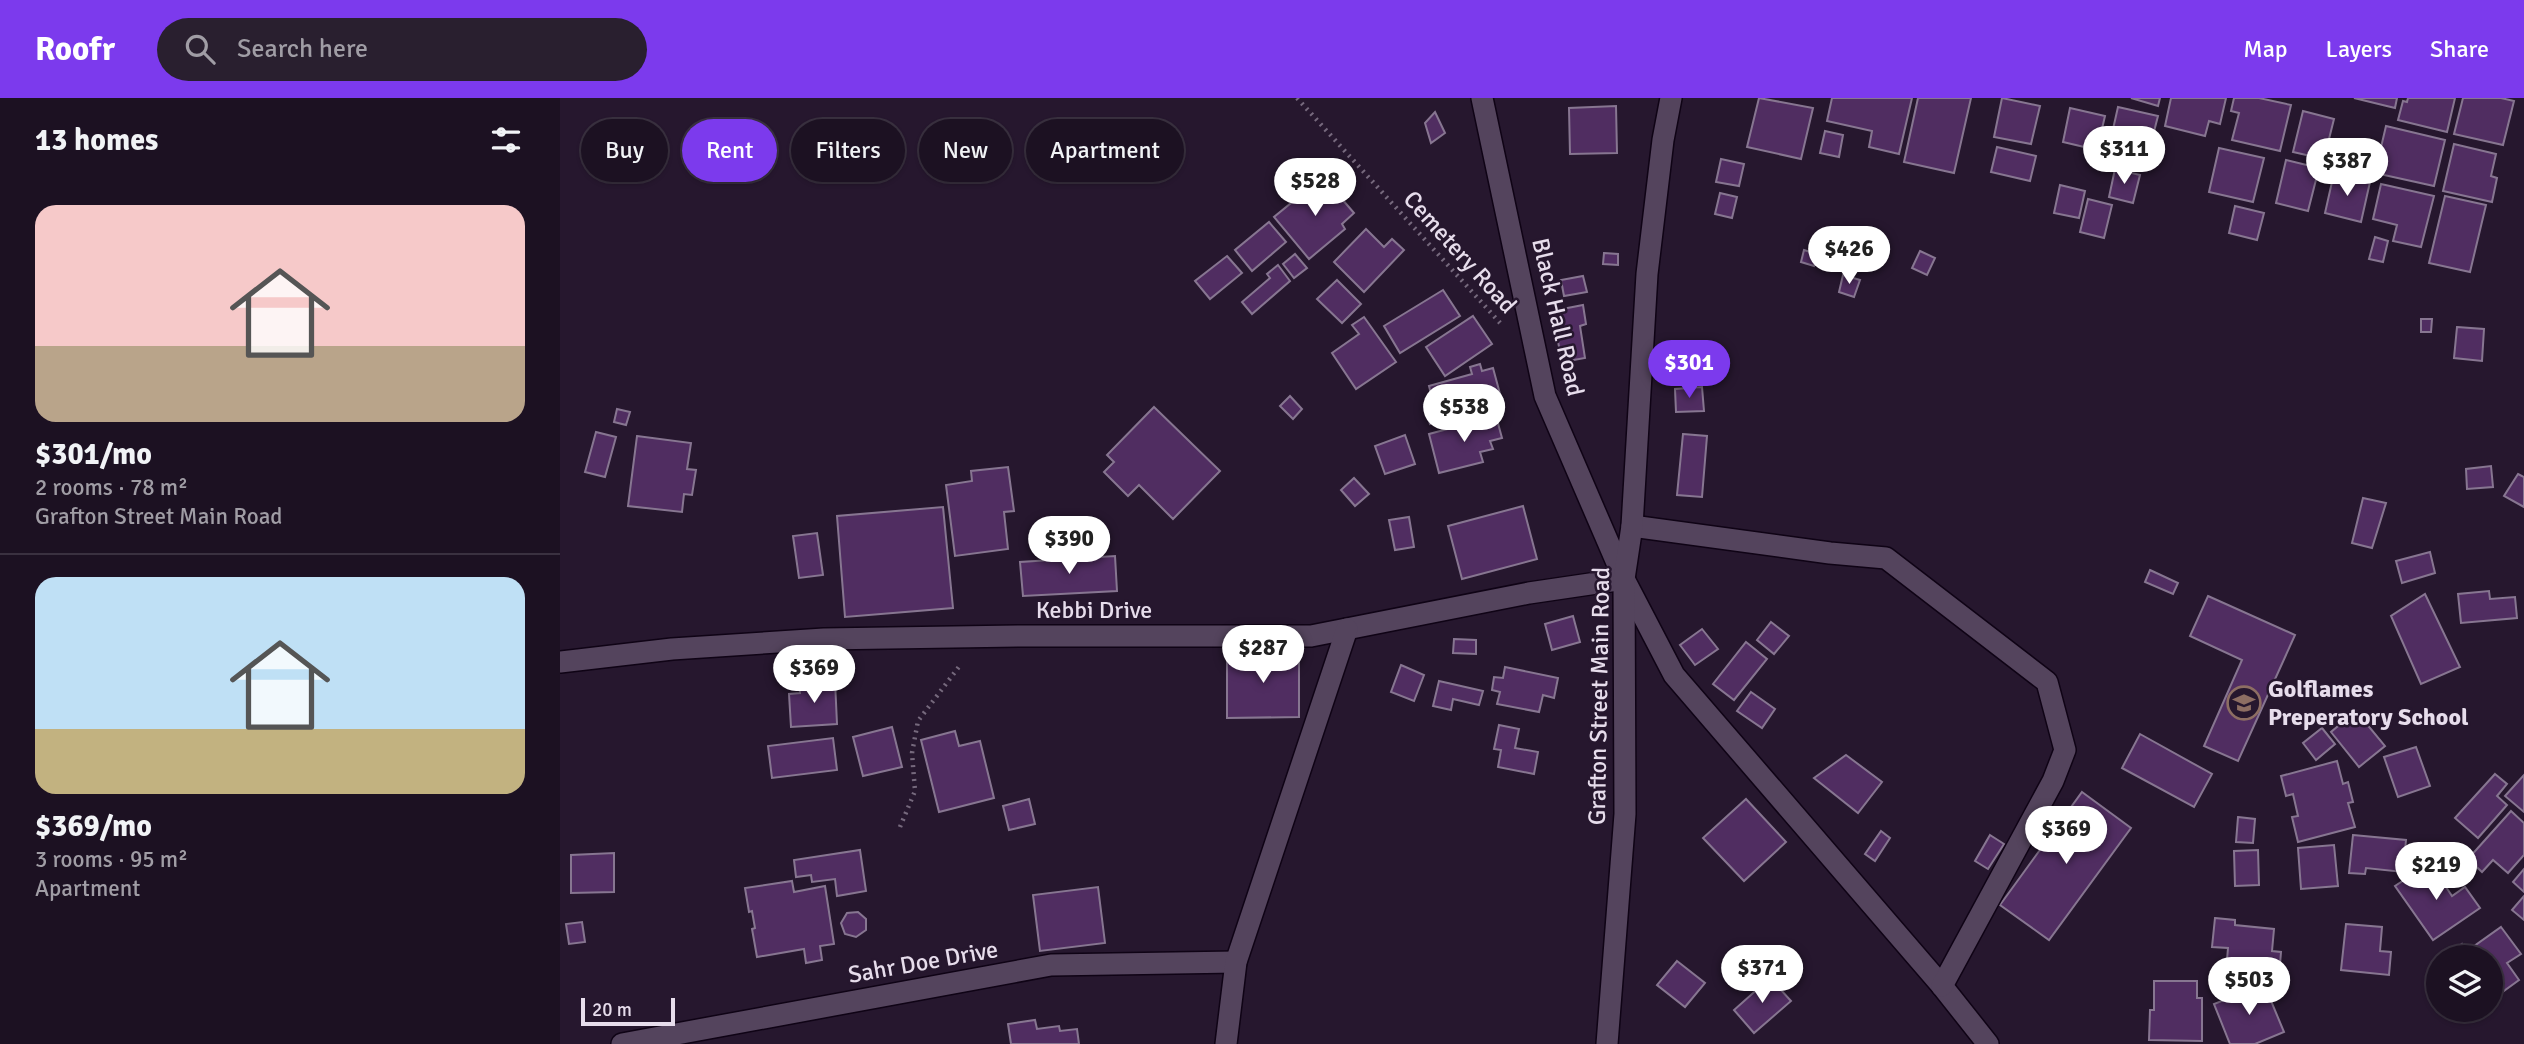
<!DOCTYPE html>
<meta charset="utf-8">
<style>
body{margin:0;font-family:Signika,sans-serif;background:#291f2f;color:#f1f3f6;height:100vh;display:flex;flex-direction:column;font-size:26px;white-space:nowrap}
*{box-sizing:border-box;margin:0}
p{font-size:23px;color:#a09da5}
.icon{flex:none;width:38px;height:38px;fill:none;stroke:currentColor;stroke-width:2;stroke-linecap:round;stroke-linejoin:round}
.map{position:relative;flex:1;overflow:hidden}
.panel{display:flex;flex-direction:column;background:#1c1122;width:560px}
.panel>*{flex:none}
.top-card{position:absolute;left:21px;top:21px;width:665px;height:63px;display:flex;gap:14px}
.tools{position:absolute;left:1866px;top:847px;display:grid;gap:14px}
.tools a{display:grid;place-items:center;width:77px;height:77px;border-radius:50%;background:#1c1122;box-shadow:0 2px 5px #0004,0 0 0 2px #3a3140;font-size:35px}
.scale{position:absolute;left:21px;bottom:18px;width:94px;box-sizing:border-box;padding-left:7px;border:4px solid #e7ddec;border-top:0;font-size:19px;line-height:24px;white-space:nowrap;color:#e7ddec;-webkit-text-stroke:5px #26172e;paint-order:stroke}
.price{position:absolute;translate:-50% -60px;padding:0 16px;border-radius:24px;background:#fff;color:#222;font-size:23px;line-height:46px;filter:drop-shadow(0 2px 4px #0008)}
.price::after{content:'';position:absolute;left:50%;top:42px;width:21px;height:16px;margin-left:-10px;background:inherit;clip-path:polygon(0 0,100% 0,50% 100%)}
.price.current{background:#7c3aed;color:#fff}
ul{padding:0;list-style:none}
li{display:grid;align-content:center;gap:14px;height:371px;padding:0 35px}
li+li{border-top:2px solid #3a3140}
li span{display:grid;place-items:center;height:217px;border-radius:21px;color:#555}
li>.icon{margin-inline-start:auto}
span .icon{width:126px;height:126px;fill:#fffc;stroke-width:1}
li b{font-size:30px}
h2{display:flex;justify-content:space-between;align-items:center;height:84px;padding:0 35px;font-size:30px}
.tag{padding:0 24px;border-radius:32px;background:#1c1122;box-shadow:0 2px 5px #0004,0 0 0 2px #3a3140;font-size:24px;line-height:63px}
.tag.current{background:#7c3aed;color:#fff}
header{display:flex;align-items:center;gap:42px;box-sizing:border-box;height:98px;padding:0 35px;background:#7c3aed;color:#fff}
header strong{font-size:33px}
nav{display:flex;gap:38px;margin-inline-start:auto;font-size:24px}
.search{width:490px;height:63px;background:#291f2f;display:flex;align-items:center;gap:18px;box-sizing:border-box;padding:0 24px;border-radius:38px;color:#a09da5;font-size:26px}
main{display:flex;flex:1;min-height:0}
.map>svg:first-child{display:block}
.building{fill:#502d61;stroke:#877691;stroke-width:2}
.lines{fill:none;stroke-linecap:round;stroke-linejoin:round}
.street-casing{stroke:#0f0315;stroke-width:24}
.secondary-casing{stroke:#0f0315;stroke-width:24}
.path{stroke:#76697d;stroke-width:4.5;stroke-dasharray:2 5;stroke-linecap:butt}
.street{stroke:#54445d;stroke-width:21}
.secondary{stroke:#54445d;stroke-width:21}
.labels{text-anchor:middle;stroke-width:5;stroke-linejoin:round;paint-order:stroke}
.street-label{font-size:24px;fill:#e7ddec;stroke:#26172e}
.poi-label{font-size:24px;font-weight:bold;fill:#e7ddec;stroke:#26172e;text-anchor:start}
</style>
<header>
<strong>Roofr</strong>
<div class="search"><svg class="icon" aria-label="search" viewBox="0 0 24 24"><circle cx="10" cy="10" r="6"/><path d="M15 15l6 6"/></svg>Search here</div>
<nav><a>Map</a><a>Layers</a><a>Share</a></nav>
</header>
<main>
<section class="panel">
<h2>13 homes<svg class="icon" aria-label="filters" viewBox="0 0 24 24"><path d="M4 7h16M4 17h16"/><circle cx="9" cy="7" r="2"/><circle cx="15" cy="17" r="2"/></svg></h2>
<ul>
<li><span style="background:linear-gradient(#f6c9c9 65%,#b9a48a 0)"><svg class="icon" aria-label="home" viewBox="0 0 24 24"><path d="M3 11l9-7 9 7M6 9v11h12V9"/></svg></span><div><b>$301/mo</b><p>2 rooms · 78 m²</p><p>Grafton Street Main Road</p></div></li>
<li><span style="background:linear-gradient(#bfe0f5 70%,#c2b280 0)"><svg class="icon" aria-label="home" viewBox="0 0 24 24"><path d="M3 11l9-7 9 7M6 9v11h12V9"/></svg></span><div><b>$369/mo</b><p>3 rooms · 95 m²</p><p>Apartment</p></div></li>
</ul>
</section>
<div class="map">
<svg width="1964" height="946" viewBox="0 0 1964 946">
<rect width="100%" height="100%" fill="#26172e"/>
<g class="building">
<polygon points="1199,0 1253,10 1241,61 1187,49"/>
<polygon points="1272,0 1352,0 1339,56 1309,49 1312,33 1267,23"/>
<polygon points="1358,0 1411,0 1394,75 1344,64"/>
<polygon points="1442,0 1480,8 1471,46 1434,39"/>
<polygon points="1571,0 1600,0 1598,8"/>
<polygon points="1611,0 1666,0 1660,26 1649,23 1645,38 1605,28"/>
<polygon points="1674,0 1699,0 1731,7 1720,53 1672,42 1679,15 1671,13"/>
<polygon points="1794,0 1837,0 1835,10"/>
<polygon points="1848,0 1895,0 1887,34 1838,22 1843,3 1847,4"/>
<polygon points="1903,0 1941,0 1954,3 1943,47 1894,36"/>
<polygon points="1056,8 1057,55 1010,56 1009,10"/>
<polygon points="1558,9 1598,18 1590,49 1551,40"/>
<polygon points="1510,10 1545,18 1537,52 1503,44"/>
<polygon points="1743,13 1774,21 1764,61 1733,54"/>
<polygon points="875,14 885,35 871,45 865,25"/>
<polygon points="1826,28 1885,42 1874,88 1815,75"/>
<polygon points="1265,33 1283,37 1279,59 1260,55"/>
<polygon points="1894,46 1936,56 1931,78 1937,80 1932,104 1883,93"/>
<polygon points="1437,49 1476,58 1470,83 1431,74"/>
<polygon points="1659,50 1704,60 1693,104 1649,94"/>
<polygon points="1161,61 1184,66 1179,88 1156,84"/>
<polygon points="1726,62 1759,70 1748,113 1716,105"/>
<polygon points="1555,71 1580,77 1573,105 1549,99"/>
<polygon points="1774,75 1810,84 1801,124 1765,115"/>
<polygon points="763,79 794,115 782,126 785,131 749,161 714,119"/>
<polygon points="1821,86 1874,98 1861,149 1833,143 1837,127 1813,121"/>
<polygon points="1500,87 1525,93 1519,120 1494,115"/>
<polygon points="1160,95 1177,99 1172,120 1155,116"/>
<polygon points="1885,98 1926,107 1910,174 1869,165"/>
<polygon points="1528,101 1552,107 1544,140 1520,134"/>
<polygon points="1675,108 1704,115 1697,142 1669,135"/>
<polygon points="709,124 726,144 692,173 675,152"/>
<polygon points="806,131 824,149 832,141 844,152 804,194 774,164"/>
<polygon points="1815,139 1828,143 1823,164 1809,161"/>
<polygon points="1275,151 1282,153 1278,171 1267,168"/>
<polygon points="1244,152 1257,156 1254,168 1241,164"/>
<polygon points="1360,153 1375,160 1367,177 1352,170"/>
<polygon points="1044,155 1058,156 1058,167 1043,166"/>
<polygon points="735,156 747,170 734,180 723,166"/>
<polygon points="667,158 682,175 650,201 635,183"/>
<polygon points="718,167 730,183 692,216 682,204 710,180 707,176"/>
<polygon points="1283,177 1300,182 1294,199 1279,194"/>
<polygon points="1023,178 1027,194 1004,198 1001,182"/>
<polygon points="777,182 801,206 782,225 757,201"/>
<polygon points="883,192 900,218 840,255 824,228"/>
<polygon points="1023,207 1026,226 1020,228 1025,260 1002,264 992,213"/>
<polygon points="913,218 932,246 885,278 866,249"/>
<polygon points="804,219 836,264 796,291 772,255 799,236 792,227"/>
<polygon points="1861,221 1872,221 1871,234 1861,234"/>
<polygon points="1897,229 1924,231 1922,263 1894,260"/>
<polygon points="1138,247 1140,270 1115,271 1113,250"/>
<polygon points="920,266 922,273 933,270 943,307 870,326 864,307 873,304 869,288 912,276 910,269"/>
<polygon points="1142,289 1144,313 1116,314 1115,291"/>
<polygon points="730,298 742,311 733,321 720,308"/>
<polygon points="594,309 660,373 613,421 579,387 568,398 544,374 554,364 547,357"/>
<polygon points="57,311 70,314 66,327 54,324"/>
<polygon points="936,318 942,340 930,343 933,351 920,354 923,364 879,375 869,336"/>
<polygon points="36,334 56,339 45,379 25,374"/>
<polygon points="1123,336 1147,338 1142,399 1117,397"/>
<polygon points="845,337 855,366 825,376 815,348"/>
<polygon points="77,338 131,345 127,371 136,372 132,397 124,396 122,414 68,408"/>
<polygon points="1931,368 1933,389 1907,391 1906,371"/>
<polygon points="448,369 454,413 444,414 448,451 395,458 386,387 412,383 411,373"/>
<polygon points="1958,376 1964,379 1964,409 1944,398"/>
<polygon points="794,380 809,396 795,408 781,392"/>
<polygon points="1803,400 1826,405 1812,450 1792,445"/>
<polygon points="963,408 977,461 902,481 888,428"/>
<polygon points="383,409 393,510 285,519 277,418"/>
<polygon points="849,419 854,449 835,452 829,422"/>
<polygon points="257,435 263,477 239,480 233,438"/>
<polygon points="1870,454 1875,475 1842,485 1836,463"/>
<polygon points="555,458 557,493 463,498 460,464"/>
<polygon points="1590,472 1618,485 1613,496 1585,484"/>
<polygon points="1929,493 1930,501 1955,499 1957,520 1901,525 1898,496"/>
<polygon points="1865,496 1900,569 1861,586 1831,518"/>
<polygon points="1648,498 1735,537 1678,663 1644,648 1682,562 1630,538"/>
<polygon points="1013,518 1020,544 992,552 985,526"/>
<polygon points="1211,524 1229,538 1214,556 1197,542"/>
<polygon points="1142,531 1158,551 1135,567 1120,547"/>
<polygon points="894,541 916,542 916,556 893,555"/>
<polygon points="1186,544 1207,561 1174,602 1153,586"/>
<polygon points="667,554 739,554 739,619 667,620"/>
<polygon points="841,567 864,577 854,603 831,594"/>
<polygon points="945,569 998,580 994,600 983,597 979,614 937,606 940,594 932,592 934,579 943,580"/>
<polygon points="275,583 277,626 231,629 229,596 240,595 239,585"/>
<polygon points="879,583 923,593 919,607 893,601 891,612 873,608"/>
<polygon points="1191,594 1215,611 1202,630 1177,613"/>
<polygon points="1796,613 1825,648 1799,669 1771,634"/>
<polygon points="939,627 959,631 955,650 978,654 974,676 938,669 941,652 934,651"/>
<polygon points="332,629 342,669 303,678 293,639"/>
<polygon points="1762,630 1775,646 1756,662 1743,645"/>
<polygon points="395,633 399,648 420,643 434,700 379,714 361,642"/>
<polygon points="1580,636 1652,676 1634,709 1562,670"/>
<polygon points="273,640 277,672 212,680 208,648"/>
<polygon points="1856,649 1870,688 1838,699 1824,659"/>
<polygon points="1286,657 1322,684 1298,715 1254,680"/>
<polygon points="1777,663 1783,686 1788,684 1793,704 1788,705 1795,729 1738,744 1732,719 1738,718 1733,696 1726,698 1721,678"/>
<polygon points="1935,676 1947,686 1937,698 1947,707 1918,740 1895,720"/>
<polygon points="1964,677 1964,714 1945,698"/>
<polygon points="1522,694 1571,730 1489,842 1440,807"/>
<polygon points="469,701 475,726 449,732 443,708"/>
<polygon points="1186,701 1226,744 1184,783 1143,740"/>
<polygon points="1951,713 1964,725 1964,757 1948,775 1933,762 1922,774 1908,761"/>
<polygon points="1678,719 1695,721 1693,745 1676,744"/>
<polygon points="1321,733 1330,740 1315,763 1305,756"/>
<polygon points="1430,737 1444,746 1428,771 1415,763"/>
<polygon points="1793,737 1846,742 1843,774 1806,770 1805,776 1789,775"/>
<polygon points="1774,747 1778,788 1741,791 1738,750"/>
<polygon points="300,752 306,793 277,798 275,781 252,784 251,777 236,779 234,762"/>
<polygon points="1698,752 1699,787 1675,788 1674,753"/>
<polygon points="54,755 54,794 11,795 11,757"/>
<polygon points="1870,765 1892,798 1905,789 1920,810 1873,842 1835,788"/>
<polygon points="1964,771 1964,794 1953,784"/>
<polygon points="232,783 234,794 265,788 274,846 260,848 262,862 246,865 244,851 197,859 192,831 195,830 192,813 189,814 185,790"/>
<polygon points="538,789 545,845 480,853 473,797"/>
<polygon points="1964,798 1964,822 1952,812"/>
<polygon points="298,814 306,821 306,832 296,839 285,836 281,825 287,815"/>
<polygon points="1655,820 1675,822 1675,827 1714,831 1712,853 1721,854 1719,879 1666,874 1668,850 1652,849"/>
<polygon points="22,824 25,844 9,846 6,826"/>
<polygon points="1786,826 1822,829 1820,853 1831,854 1829,877 1781,872"/>
<polygon points="1941,829 1961,856 1947,865 1959,882 1930,903 1930,859 1883,859 1902,846 1907,853"/>
<polygon points="1117,863 1145,885 1125,909 1097,887"/>
<polygon points="1210,880 1231,903 1194,935 1174,912"/>
<polygon points="1594,883 1637,883 1637,900 1642,900 1642,943 1589,942 1590,912 1594,912"/>
<polygon points="1704,886 1724,934 1695,946 1670,946 1654,906"/>
<polygon points="475,922 477,931 499,928 500,933 517,931 519,946 451,946 448,926"/>
</g>
<g class="lines">
<defs>
<g id="street">
<polyline points="922,0 985,298 1064,481 1114,577 1382,888 1428,946"/>
<polyline points="1072,428 1270,455 1326,460 1487,584 1505,652 1493,683 1382,888"/>
<polyline points="0,564 112,551 264,541 459,538 751,538 969,495 1064,481"/>
<polyline points="62,946 491,867 676,864"/>
<polyline points="666,946 676,864 787,531"/>
</g>
<polyline id="secondary" points="1047,946 1065,716 1064,481 1072,428 1087,176 1103,42 1111,0"/>
</defs>
<use href="#street" class="street-casing"/>
<use href="#secondary" class="secondary-casing"/>
<g class="path">
<polyline points="737,0 942,227"/>
<polyline points="340,729 355,693 352,655 358,623 401,566"/>
</g>
<use href="#street" class="street"/>
<use href="#secondary" class="secondary"/>
</g>
<defs>
<symbol id="school-ring" viewBox="-11 -11 22 22"><circle r="9.5" fill="#26172e" stroke="#8d6e63" stroke-width="1.5"/><path d="M0-5L7-2L0 1L-7-2ZM-4 1L0 2.5L4 1V4Q0 6-4 4Z" fill="#8d6e63"/></symbol>
</defs>
<g fill-rule="evenodd">
<use href="#school-ring" x="1665" y="586" width="38" height="38"/>
</g>
<g class="labels">
<g class="street-label">
<text transform="translate(900 154) rotate(48)" y="8">Cemetery Road</text>
<text transform="translate(998 219) rotate(77)" y="8">Black Hall Road</text>
<text x="534" y="520">Kebbi Drive</text>
<text transform="translate(1039 598) rotate(-89)" y="8">Grafton Street Main Road</text>
<text transform="translate(363 864) rotate(-10)" y="8">Sahr Doe Drive</text>
</g>
<g class="poi-label">
<text x="1708" y="599">Golflames<tspan x="1708" dy="28">Preperatory School</tspan></text>
</g>
</g>
</svg>
<div class="tools">
<a><svg class="icon" aria-label="layers" viewBox="0 0 24 24"><path d="M12 4l9 5-9 5-9-5zM3 14l9 5 9-5"/></svg></a>
</div>
<div class="scale">20 m</div>
<b class="price" style="left:1564px;top:88px">$311</b>
<b class="price" style="left:1787px;top:100px">$387</b>
<b class="price" style="left:755px;top:120px">$528</b>
<b class="price" style="left:1289px;top:188px">$426</b>
<b class="price current" style="left:1129px;top:302px">$301</b>
<b class="price" style="left:904px;top:346px">$538</b>
<b class="price" style="left:509px;top:478px">$390</b>
<b class="price" style="left:703px;top:587px">$287</b>
<b class="price" style="left:254px;top:607px">$369</b>
<b class="price" style="left:1506px;top:768px">$369</b>
<b class="price" style="left:1876px;top:804px">$219</b>
<b class="price" style="left:1202px;top:907px">$371</b>
<b class="price" style="left:1689px;top:919px">$503</b>
<div class="top-card">
<a class="tag">Buy</a>
<a class="tag current">Rent</a>
<a class="tag">Filters</a>
<a class="tag">New</a>
<a class="tag">Apartment</a>
</div>
</div>
</main>
